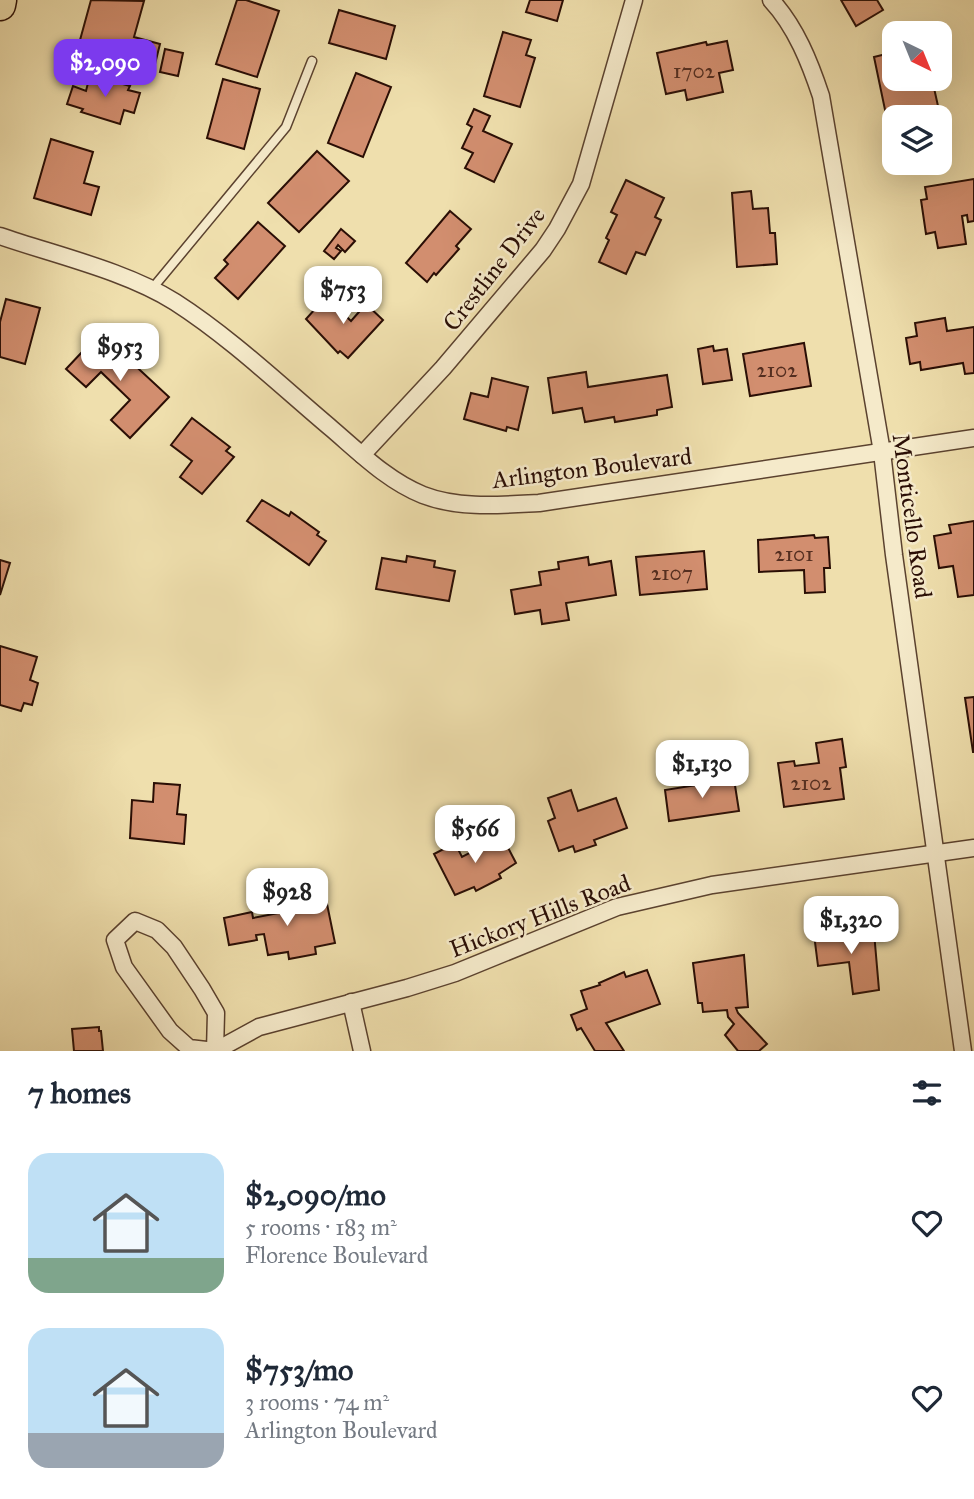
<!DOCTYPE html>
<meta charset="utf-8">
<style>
body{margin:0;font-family:"IM FELL Great Primer",serif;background:#f2f2f3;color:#1f2937;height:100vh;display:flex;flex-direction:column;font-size:26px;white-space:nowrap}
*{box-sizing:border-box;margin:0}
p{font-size:23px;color:#747a83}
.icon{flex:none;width:38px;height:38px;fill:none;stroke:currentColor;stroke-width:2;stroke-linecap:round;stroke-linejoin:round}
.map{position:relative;height:1051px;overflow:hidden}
.panel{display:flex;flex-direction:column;background:#fff;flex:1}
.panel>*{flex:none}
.needle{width:46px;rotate:137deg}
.buttons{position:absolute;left:882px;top:21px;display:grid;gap:14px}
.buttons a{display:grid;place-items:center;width:70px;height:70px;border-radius:14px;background:#fff;box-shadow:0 7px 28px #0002;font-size:35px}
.price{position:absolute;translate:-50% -60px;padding:0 16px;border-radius:14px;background:#fff;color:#222;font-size:23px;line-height:46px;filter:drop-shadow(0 2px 4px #0008)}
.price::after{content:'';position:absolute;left:50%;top:42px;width:21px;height:16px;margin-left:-10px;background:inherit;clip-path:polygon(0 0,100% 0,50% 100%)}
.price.current{background:#7c3aed;color:#fff}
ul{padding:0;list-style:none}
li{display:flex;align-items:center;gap:21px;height:175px;padding:0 28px}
li span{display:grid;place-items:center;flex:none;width:196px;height:140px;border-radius:21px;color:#555}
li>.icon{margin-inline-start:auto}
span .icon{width:84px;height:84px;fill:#fffc;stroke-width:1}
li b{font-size:30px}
h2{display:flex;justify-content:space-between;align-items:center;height:84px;padding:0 28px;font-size:30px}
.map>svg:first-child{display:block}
.building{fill:#d28e6f;stroke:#2a0e05;stroke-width:2}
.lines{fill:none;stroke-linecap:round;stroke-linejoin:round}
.lane-casing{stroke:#5b422f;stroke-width:11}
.street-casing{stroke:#5b422f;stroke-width:19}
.highway-casing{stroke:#2a0e05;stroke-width:33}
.lane{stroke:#f5eaca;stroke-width:8}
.street{stroke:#f5eaca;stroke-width:16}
.highway{stroke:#efdfad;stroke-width:30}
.labels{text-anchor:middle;stroke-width:5;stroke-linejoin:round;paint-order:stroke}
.number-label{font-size:21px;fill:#542e20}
.street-label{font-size:24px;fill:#2a0e05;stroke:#f5eaca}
</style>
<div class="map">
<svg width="974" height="1051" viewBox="0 0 974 1051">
<rect width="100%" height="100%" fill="#efdfad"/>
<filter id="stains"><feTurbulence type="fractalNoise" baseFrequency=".00286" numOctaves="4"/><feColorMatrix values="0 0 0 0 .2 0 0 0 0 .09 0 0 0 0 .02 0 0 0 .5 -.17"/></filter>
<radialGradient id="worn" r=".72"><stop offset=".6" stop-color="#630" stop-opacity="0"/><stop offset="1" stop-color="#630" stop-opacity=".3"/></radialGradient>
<g class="building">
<polygon points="91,0 144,1 134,37 160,44 153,72 77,51"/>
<polygon points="237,0 246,0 279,11 257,77 216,64"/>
<polygon points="530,0 563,0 557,21 526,12"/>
<polygon points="841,0 877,0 883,10 856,26"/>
<polygon points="339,10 395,26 386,59 329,43"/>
<polygon points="503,32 531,40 526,55 535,58 520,107 484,96"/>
<polygon points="727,41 733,70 719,73 723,92 687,100 685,90 666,94 657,53 706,42 707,45"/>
<polygon points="165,49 183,53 178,76 160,72"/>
<polygon points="894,52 894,79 932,79 938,106 919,110 921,117 894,117 894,127 889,129 874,57"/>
<polygon points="356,73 391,87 363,157 328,143"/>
<polygon points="90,75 130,86 128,90 140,93 134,113 124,110 120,124 81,112 83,109 67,104 73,86 86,91"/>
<polygon points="223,79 260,89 244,149 207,138"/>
<polygon points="474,109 490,116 483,131 512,144 494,182 465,168 473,153 462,148 472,127 467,124"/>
<polygon points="51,139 93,152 84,183 99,187 91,215 34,198"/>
<polygon points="317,151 349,181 299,232 268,203"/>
<polygon points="974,179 974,221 968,222 967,215 962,216 966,244 938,248 935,232 926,234 921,200 927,199 925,187"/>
<polygon points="626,180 664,198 655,217 661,220 645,255 636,252 626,274 599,262 609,240 606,238 617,215 611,212"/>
<polygon points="751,191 753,209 768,208 770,233 775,233 777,264 737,267 732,193"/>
<polygon points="450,211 471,229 456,246 459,249 436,275 434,273 427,282 406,263"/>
<polygon points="258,222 285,246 238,299 215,278 228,264 224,260"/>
<polygon points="341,229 355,241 345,252 338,245 336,248 341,251 334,259 324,251"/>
<polygon points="326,297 351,321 366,304 383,320 348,358 340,351 338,353 306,319"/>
<polygon points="6,299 40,308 25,364 0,357 0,322"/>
<polygon points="945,318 947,331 974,327 974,373 965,374 963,363 921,370 920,362 910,364 906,338 917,336 915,323"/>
<polygon points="100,333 169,397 130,438 111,420 130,400 101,372 86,387 66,369"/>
<polygon points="804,343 811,386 750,396 743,354"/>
<polygon points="713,346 714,351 727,349 732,380 703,384 698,349"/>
<polygon points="586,372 588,387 667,375 672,407 657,410 657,415 615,422 614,417 585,422 582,408 553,413 548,378"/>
<polygon points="492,378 528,387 518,430 507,427 506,431 464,419 471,393 488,397"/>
<polygon points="192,418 230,447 226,451 234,457 202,494 180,477 192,461 171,445"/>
<polygon points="262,500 289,516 291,512 319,532 317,535 326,541 309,565 247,521"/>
<polygon points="974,521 974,595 958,597 953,566 939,568 934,536 951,533 949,525"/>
<polygon points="814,535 815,538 828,537 830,568 824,568 825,592 805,593 804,570 759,572 758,540"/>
<polygon points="704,551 707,589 640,595 636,557"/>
<polygon points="407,556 435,561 434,567 455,571 449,601 376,589 382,558 406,562"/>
<polygon points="588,557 589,565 611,561 616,595 566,603 569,620 542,624 540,610 515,614 511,590 541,585 539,572 559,569 558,562"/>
<polygon points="0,560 10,563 0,595"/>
<polygon points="0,646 37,657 30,680 38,683 32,705 24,703 21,711 0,705"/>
<polygon points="974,697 974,752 973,752 965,698"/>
<polygon points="842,739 846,767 840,768 844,799 784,807 778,763 794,761 795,766 819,763 816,743"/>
<polygon points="734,779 739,811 669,821 665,790"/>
<polygon points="154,783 180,785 177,814 186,815 184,844 130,838 132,800 153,802"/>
<polygon points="571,790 578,811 616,798 627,828 594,840 596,845 575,852 573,846 559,851 548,821 555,818 548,798"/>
<polygon points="502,836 516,863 499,874 501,878 476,891 474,887 455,895 434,854 455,843 462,857"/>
<polygon points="319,890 322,905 327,904 335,943 315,947 316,954 289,959 288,952 268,955 264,934 256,935 257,940 229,945 224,918 252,912 253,918 299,909 296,895"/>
<polygon points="856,929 857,934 874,932 879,990 853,994 849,962 818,966 814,934"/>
<polygon points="744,955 748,1007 736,1008 738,1013 767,1044 759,1051 738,1051 725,1035 734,1024 728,1017 727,1010 703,1012 702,1003 698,1003 693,963"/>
<polygon points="647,970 660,1004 606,1023 624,1051 595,1051 581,1028 577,1030 571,1015 587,1009 581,991 600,985 599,983 624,972 626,977"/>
<polygon points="99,1027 99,1031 101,1031 103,1051 74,1051 72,1029"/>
</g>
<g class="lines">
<defs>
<polyline id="lane" points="151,290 286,127 312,61"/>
<g id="street">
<path d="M771,0C796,27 810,63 821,96L882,452L894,555L963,1051"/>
<path d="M0,236C55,255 126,271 175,302C231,338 281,386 332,429C360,453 388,481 423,495C459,509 501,505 539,503L974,438"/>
<polyline points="362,455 443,368 543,250 557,229 581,184 634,0"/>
<polygon points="135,921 157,930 174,947 202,989 216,1013 215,1051 189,1048 170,1031 124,967 115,940"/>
<polyline points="351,1002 362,1051"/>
<polyline points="215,1051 259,1027 407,988 455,973 617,907 712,885 974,848"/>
</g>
<polyline id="highway" points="0,5 1,0"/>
</defs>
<use href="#lane" class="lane-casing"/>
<use href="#street" class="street-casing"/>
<use href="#highway" class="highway-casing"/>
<use href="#lane" class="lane"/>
<use href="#street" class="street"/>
<use href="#highway" class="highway"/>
</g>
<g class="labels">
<g class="number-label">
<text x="694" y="78">1702</text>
<text x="777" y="377">2102</text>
<text x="794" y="561">2101</text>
<text x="672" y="580">2107</text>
<text x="811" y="790">2102</text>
</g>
<g class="street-label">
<text transform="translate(494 269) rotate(-52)" y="8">Crestline Drive</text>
<text transform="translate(592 468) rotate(-7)" y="8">Arlington Boulevard</text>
<text transform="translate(912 516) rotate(82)" y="8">Monticello Road</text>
<text transform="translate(540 916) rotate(-21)" y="8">Hickory Hills Road</text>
</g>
</g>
<rect width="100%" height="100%" filter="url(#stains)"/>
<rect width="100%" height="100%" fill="url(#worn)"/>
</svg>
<div class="buttons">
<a><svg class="needle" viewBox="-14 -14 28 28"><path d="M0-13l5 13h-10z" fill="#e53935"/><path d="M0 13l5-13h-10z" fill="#747a83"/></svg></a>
<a><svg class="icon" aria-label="layers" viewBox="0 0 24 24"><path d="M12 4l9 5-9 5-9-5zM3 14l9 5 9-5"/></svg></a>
</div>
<b class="price current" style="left:105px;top:99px">$2,090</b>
<b class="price" style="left:343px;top:326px">$753</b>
<b class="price" style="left:120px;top:383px">$953</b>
<b class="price" style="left:702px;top:800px">$1,130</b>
<b class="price" style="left:475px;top:865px">$566</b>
<b class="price" style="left:287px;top:928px">$928</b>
<b class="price" style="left:851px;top:956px">$1,320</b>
</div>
<section class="panel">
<h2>7 homes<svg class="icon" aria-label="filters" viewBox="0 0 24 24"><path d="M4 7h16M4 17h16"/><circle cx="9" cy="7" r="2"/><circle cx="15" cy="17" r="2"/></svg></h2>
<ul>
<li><span style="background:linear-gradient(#bfe0f5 75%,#7fa58c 0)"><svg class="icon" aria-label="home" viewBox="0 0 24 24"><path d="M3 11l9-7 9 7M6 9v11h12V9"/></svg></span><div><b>$2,090/mo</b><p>5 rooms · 183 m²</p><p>Florence Boulevard</p></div><svg class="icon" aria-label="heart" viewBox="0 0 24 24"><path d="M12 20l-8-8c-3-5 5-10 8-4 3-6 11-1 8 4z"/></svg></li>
<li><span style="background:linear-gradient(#bfe0f5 75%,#9aa5b1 0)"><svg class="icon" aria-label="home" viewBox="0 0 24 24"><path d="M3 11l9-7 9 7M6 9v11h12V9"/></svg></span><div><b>$753/mo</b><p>3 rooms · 74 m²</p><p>Arlington Boulevard</p></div><svg class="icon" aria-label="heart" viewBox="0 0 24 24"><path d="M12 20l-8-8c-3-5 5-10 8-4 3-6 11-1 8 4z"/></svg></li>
</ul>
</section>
